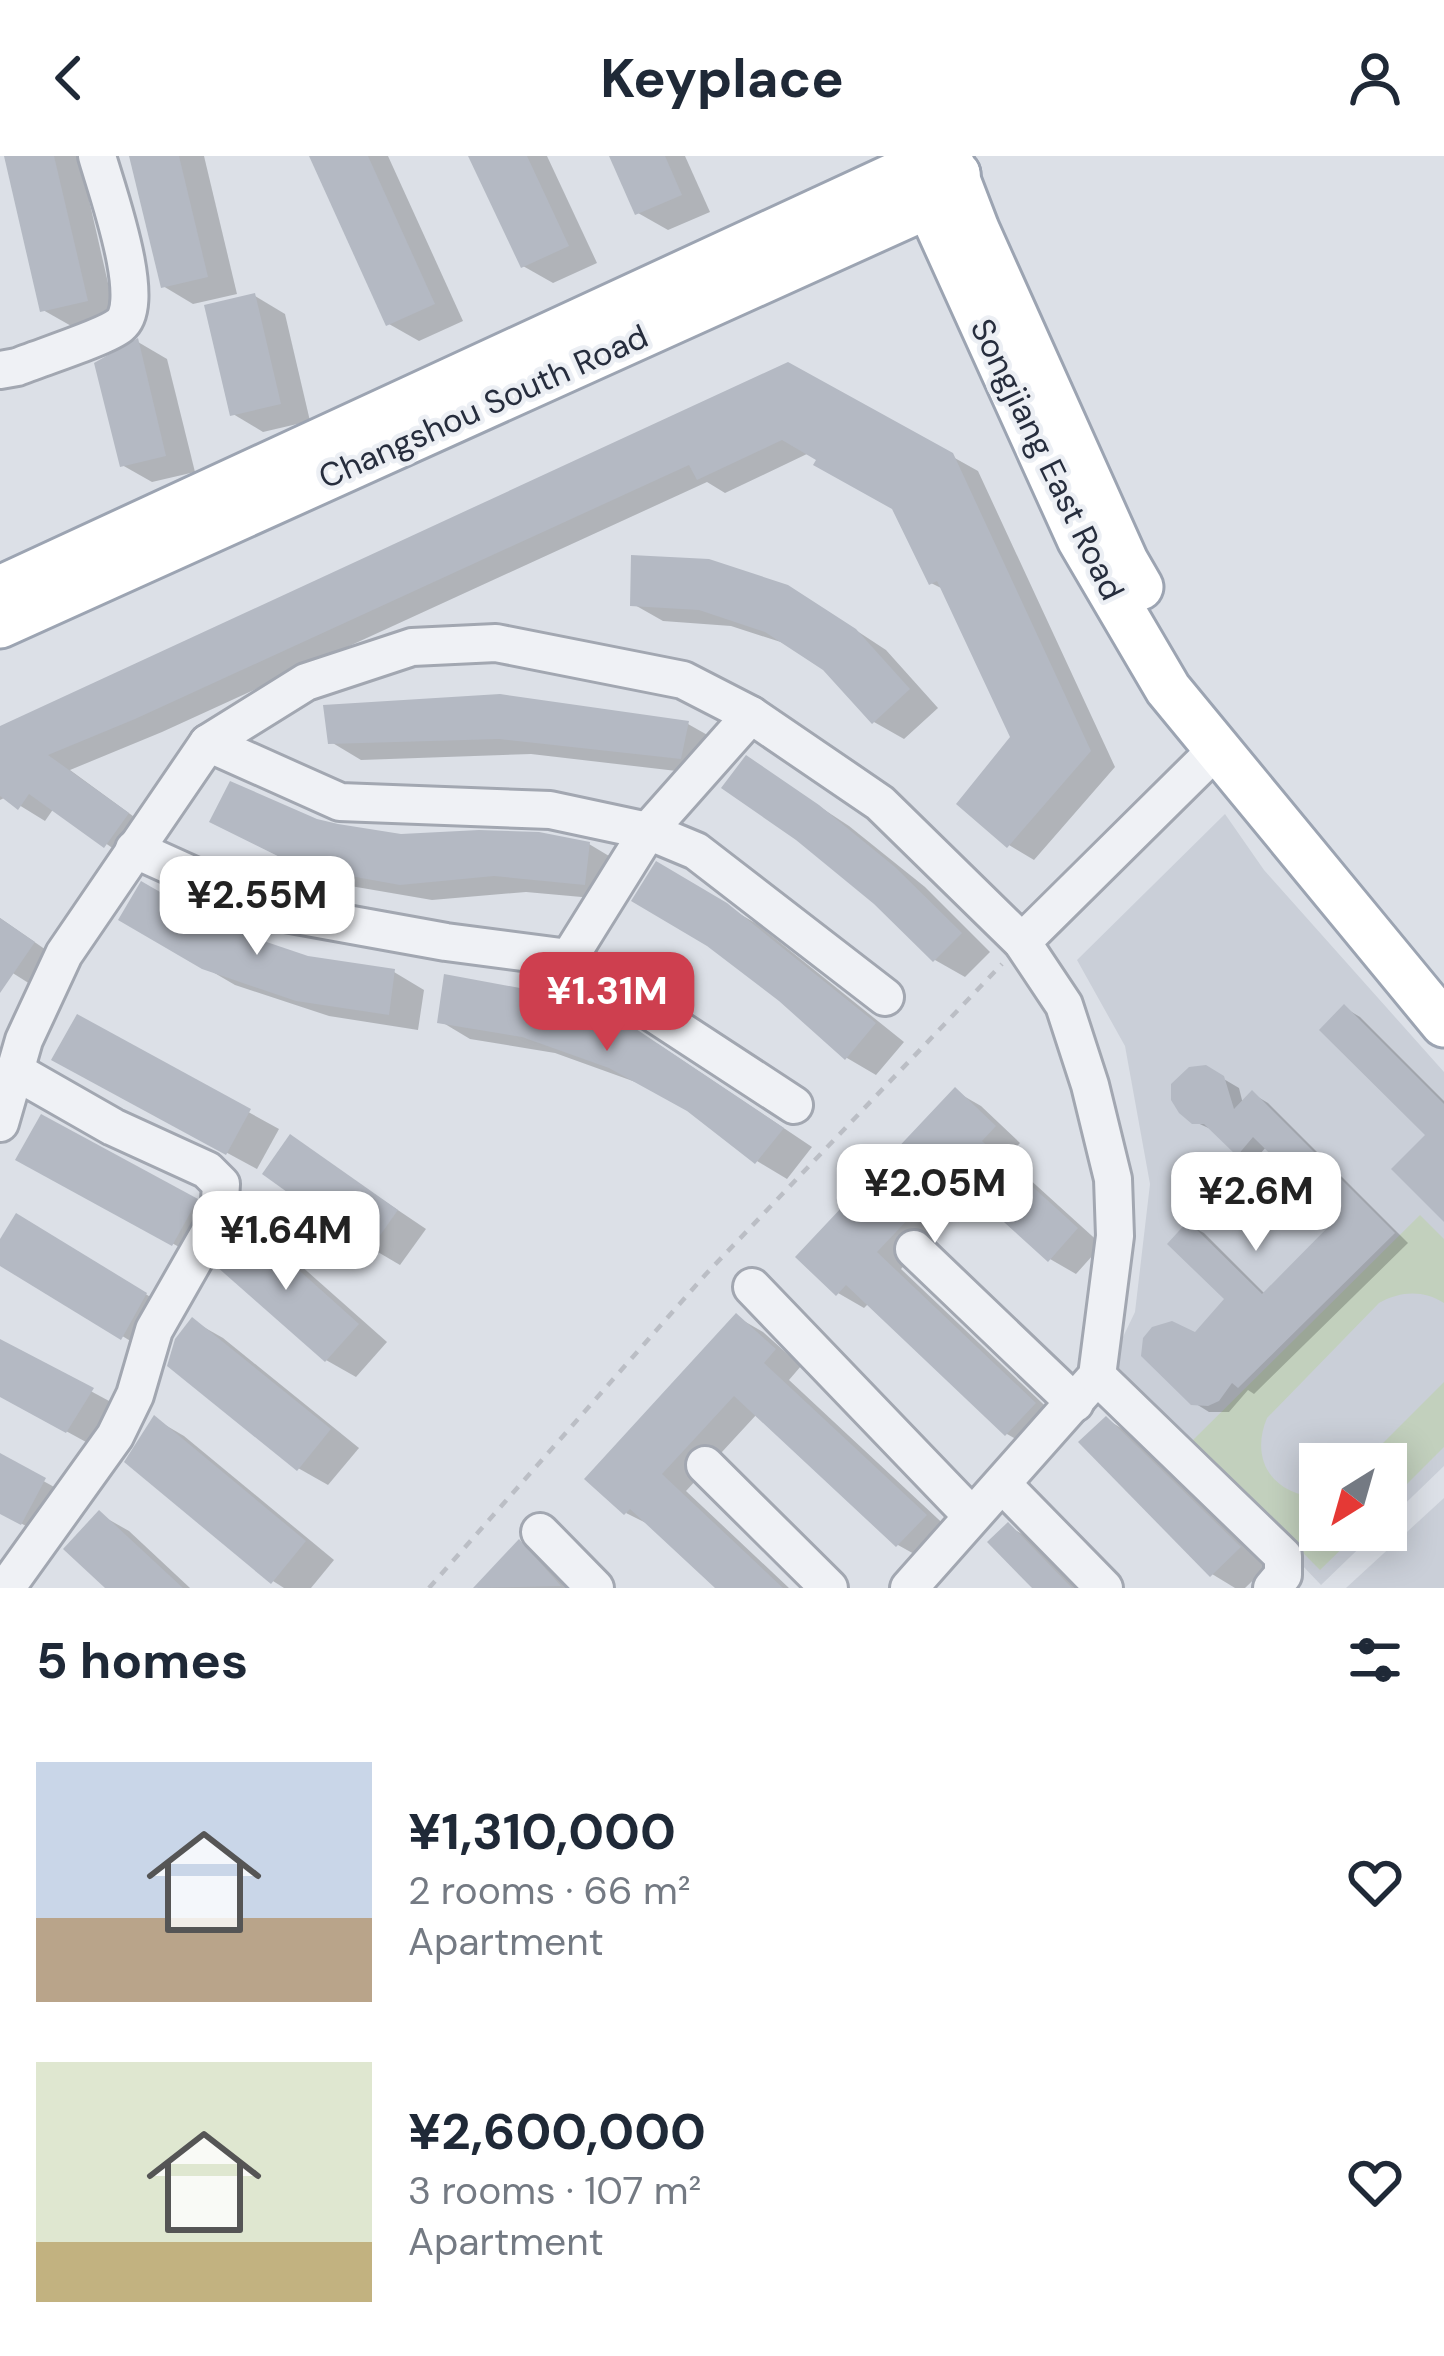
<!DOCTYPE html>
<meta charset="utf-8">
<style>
body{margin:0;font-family:"DM Sans",sans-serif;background:#f2f2f3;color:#1f2937;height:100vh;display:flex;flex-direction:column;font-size:45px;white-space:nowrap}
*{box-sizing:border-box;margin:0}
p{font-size:39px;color:#747a83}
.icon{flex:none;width:66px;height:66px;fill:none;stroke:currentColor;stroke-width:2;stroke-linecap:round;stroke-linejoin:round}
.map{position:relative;height:1432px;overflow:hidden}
.panel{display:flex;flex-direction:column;background:#fff;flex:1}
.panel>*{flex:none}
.needle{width:78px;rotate:217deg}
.fabs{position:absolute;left:1299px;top:1287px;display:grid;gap:24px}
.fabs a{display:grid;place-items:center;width:108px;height:108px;border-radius:0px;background:#fff;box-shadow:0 6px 30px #0003;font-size:60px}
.price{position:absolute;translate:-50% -102px;padding:0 27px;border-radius:24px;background:#fff;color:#222;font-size:39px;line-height:78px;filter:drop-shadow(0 3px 6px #0008)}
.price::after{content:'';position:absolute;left:50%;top:72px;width:36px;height:27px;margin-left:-18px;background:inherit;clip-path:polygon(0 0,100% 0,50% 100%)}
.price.selected{background:#ce3f4f;color:#fff}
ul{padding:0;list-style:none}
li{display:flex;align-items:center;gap:36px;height:300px;padding:0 36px}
li span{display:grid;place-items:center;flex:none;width:336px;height:240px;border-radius:0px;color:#555}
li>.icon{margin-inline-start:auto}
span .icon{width:144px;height:144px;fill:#fffc;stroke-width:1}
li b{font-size:51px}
h2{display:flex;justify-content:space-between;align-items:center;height:144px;padding:0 36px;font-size:51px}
header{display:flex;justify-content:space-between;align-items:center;height:156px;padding:0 36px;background:#fff;font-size:54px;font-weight:700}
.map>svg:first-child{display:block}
.built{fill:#cacfd8}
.green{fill:#c2d0bd}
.shadow{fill:#0003}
.building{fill:#b4b9c3}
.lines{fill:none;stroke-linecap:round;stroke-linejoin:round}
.minor-casing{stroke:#a2a7b1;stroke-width:42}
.major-casing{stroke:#9ca4b2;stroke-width:51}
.path{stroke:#bbbec5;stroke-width:4.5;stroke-dasharray:9 9;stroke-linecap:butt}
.minor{stroke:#eff1f5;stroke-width:36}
.major{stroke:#fff;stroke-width:45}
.labels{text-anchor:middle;stroke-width:9;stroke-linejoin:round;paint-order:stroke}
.street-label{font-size:33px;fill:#262d3d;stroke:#eceff4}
</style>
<header><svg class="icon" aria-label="back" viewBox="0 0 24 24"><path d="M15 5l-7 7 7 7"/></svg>Keyplace<svg class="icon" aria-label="person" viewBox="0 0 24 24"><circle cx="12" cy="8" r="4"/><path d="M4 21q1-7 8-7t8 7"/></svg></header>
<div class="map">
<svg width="1444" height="1432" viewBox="0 0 1444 1432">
<rect width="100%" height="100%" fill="#dce0e7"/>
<g class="built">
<polygon points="1225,658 1264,714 1444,916 1444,1310 1386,1366 1386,1308 1320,1308 1320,1374 1378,1374 1321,1429 1110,1208 1135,1156 1150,1028 1125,890 1077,804"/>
<polygon points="1444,1342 1444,1432 1346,1432"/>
</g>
<g class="green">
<path d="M1420,1059L1444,1083V1147C1423,1134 1401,1135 1379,1147L1267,1262C1249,1305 1274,1340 1320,1341V1374H1361L1320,1414L1192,1285Z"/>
<polygon points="1444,1226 1444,1291 1386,1349 1386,1308 1362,1308"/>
</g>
<g class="shadow">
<polygon points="8,0 79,0 116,162 73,171 43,154"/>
<polygon points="133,0 204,0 237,138 193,148 163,130"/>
<polygon points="313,0 388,0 463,165 419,185 389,168"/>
<polygon points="472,0 547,0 597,107 553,127 523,110"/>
<polygon points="613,0 685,0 710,56 668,74 638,57"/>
<polygon points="255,140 285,158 310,265 263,276 233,258"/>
<polygon points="138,186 167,203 195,316 152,326 122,309"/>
<polygon points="788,209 978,315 1115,611 1034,704 1009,689 1014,582 945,434 931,427 895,351 809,297 725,337 707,326 162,576 70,614 152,674 130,704 54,652 45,665 6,641 0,644 0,573"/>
<polygon points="633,448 819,450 886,494 938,552 904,583 874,566 825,512 790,489 731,470 663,465"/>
<polygon points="688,568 718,585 711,619 531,598 361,604 331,586"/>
<polygon points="747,603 849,670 925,731 990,796 965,821 935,804 876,746"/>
<polygon points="401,681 589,688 619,706 615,744 526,736 432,744 333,727 243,682"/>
<polygon points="657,710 757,768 904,886 876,919 847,902 781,843 709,788"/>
<polygon points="0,762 59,803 38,833 0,809"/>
<polygon points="122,763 219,774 307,803 394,816 424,834 418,874 329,860 235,829"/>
<polygon points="1345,852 1360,861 1444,945 1444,1062 1429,979"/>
<polygon points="78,862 279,973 257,1013 85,920"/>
<polygon points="440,865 658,888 812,991 787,1023 757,1005 693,956 641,928 555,897 470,883"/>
<polygon points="1205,912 1239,932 1243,948 1253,938 1268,947 1408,1087 1254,1238 1248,1234 1229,1256 1209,1256 1193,1246 1196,1180 1229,1142 1189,1069 1204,1077 1266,1139 1340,1063 1267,990 1253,1006 1215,975 1193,965"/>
<polygon points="955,935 981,950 1020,987 1006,1002 1102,1089 1076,1118 1050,1103 974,1035 901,1113 1060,1264 1033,1293 1007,1278 869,1147 864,1152 838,1137"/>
<polygon points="291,982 426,1073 400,1109 371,1092"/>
<polygon points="49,1020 196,1045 226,1062 203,1104"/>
<polygon points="244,1069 273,1085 387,1186 356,1221 326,1204"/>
<polygon points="47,1078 175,1156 152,1198 0,1106 0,1089"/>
<polygon points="737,1161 763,1176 801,1210 789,1224 952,1376 925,1404 898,1389 757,1258 686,1335 789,1432 719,1432 654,1371 626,1357"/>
<polygon points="193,1165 223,1182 359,1292 328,1329 298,1312"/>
<polygon points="0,1186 122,1252 97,1292 0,1239"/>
<polygon points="155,1263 184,1280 334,1404 311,1432 284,1432 273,1425"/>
<polygon points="1106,1263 1136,1281 1269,1409 1245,1432 1235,1432 1212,1418"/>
<polygon points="0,1301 74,1342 52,1384 0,1356"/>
<polygon points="99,1358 129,1375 190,1432 109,1432 67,1393"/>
<polygon points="1008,1370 1038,1387 1082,1432 1036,1432 991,1386"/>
<polygon points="519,1387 546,1402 573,1432 477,1432"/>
</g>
<g class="building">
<polygon points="4,0 54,0 88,145 40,156"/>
<polygon points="129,0 179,0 208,121 161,132"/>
<polygon points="309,0 368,0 435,148 386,170"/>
<polygon points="468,0 527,0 569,90 521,112"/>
<polygon points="609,0 665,0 682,39 635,59"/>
<polygon points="255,137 281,248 230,260 204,149"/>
<polygon points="138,182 166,300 120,311 94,207"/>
<polygon points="788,206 953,297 1091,595 1007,692 956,648 1010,581 937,425 929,429 892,353 813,309 816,304 782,284 697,324 689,309 135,563 48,599 129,657 104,692 29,638 18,654 0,640 0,570"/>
<polygon points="631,399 709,403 788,429 856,473 910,533 872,568 823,514 765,476 699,454 630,450"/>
<polygon points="500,538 689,565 681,603 499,583 328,588 323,549"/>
<polygon points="746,599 819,649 895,711 962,777 933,806 874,748 796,684 721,632"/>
<polygon points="230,625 317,663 338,668 401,678 479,674 539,676 590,686 585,729 494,720 400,729 300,711 209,666"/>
<polygon points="656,705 727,747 876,867 845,904 779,845 707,790 631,745"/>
<polygon points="141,725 219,770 308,800 395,813 389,859 296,845 202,813 118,764"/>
<polygon points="0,762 35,786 0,837"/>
<polygon points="444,818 536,835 627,867 784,972 755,1008 687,955 609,912 522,881 437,867"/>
<polygon points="1344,848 1444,948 1444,1066 1391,1013 1425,979 1319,874"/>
<polygon points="77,858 251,953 226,999 51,904"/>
<polygon points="1206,909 1224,920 1234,953 1252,934 1395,1077 1238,1232 1232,1227 1219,1245 1208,1250 1191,1249 1141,1200 1143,1182 1152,1171 1172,1165 1195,1176 1224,1143 1167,1088 1188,1065 1262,1138 1336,1063 1253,981 1237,1000 1204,968 1192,968 1179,957 1171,944 1171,928 1189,911"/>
<polygon points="955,931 996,970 982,985 1078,1072 1048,1106 951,1018 877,1096 1036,1247 1005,1280 846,1129 836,1140 795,1101"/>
<polygon points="41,958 198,1043 172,1090 15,1004"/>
<polygon points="290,978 398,1054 369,1095 262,1018"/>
<polygon points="16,1057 147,1137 121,1184 0,1110 0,1083"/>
<polygon points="243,1064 359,1168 325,1206 216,1110"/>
<polygon points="736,1157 776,1193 764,1207 927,1359 896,1391 734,1240 662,1318 783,1432 715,1432 630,1353 624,1359 584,1323"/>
<polygon points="192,1161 331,1273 297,1315 167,1210 175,1183"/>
<polygon points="0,1183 94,1232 66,1277 0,1241"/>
<polygon points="154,1259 306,1385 271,1428 124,1306"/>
<polygon points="1106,1260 1241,1391 1210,1421 1078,1286"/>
<polygon points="0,1297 46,1322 21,1369 0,1358"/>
<polygon points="99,1354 183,1432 105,1432 63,1393"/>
<polygon points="1008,1366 1072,1432 1032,1432 987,1386"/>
<polygon points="519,1383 561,1430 473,1432"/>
</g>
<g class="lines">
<defs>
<g id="minor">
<path d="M0,214L17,211C39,202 106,181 120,169C148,147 106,32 97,0"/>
<polyline points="208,587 340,646 550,654 648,675 696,695 885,841"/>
<polyline points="134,693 269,754 446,786 569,802 794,949"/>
<polyline points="1022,786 1217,593"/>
<polyline points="569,802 648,675 751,559"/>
<polyline points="0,967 24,884 64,798 208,587 306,526 412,491 496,487 683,524 751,559 880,647 1022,786 1064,849 1090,929 1113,1023 1115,1080 1097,1220 909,1432"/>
<polyline points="914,1093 1075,1247"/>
<polyline points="752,1131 971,1359"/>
<polyline points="1097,1220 1283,1400 1283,1419 1272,1432"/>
<polyline points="705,1309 829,1432"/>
<polyline points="1003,1329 1104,1432"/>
<polyline points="540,1376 595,1432"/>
<polyline points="6,1432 115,1280 135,1239 154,1174 219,1060 221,1028 207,1014 113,971 15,915"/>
</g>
<g id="major">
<polyline points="948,0 976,73 1125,405 1140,431"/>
<polyline points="918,25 1080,383 1168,533 1444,868"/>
<polyline points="0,433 912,12 957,18"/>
<polyline points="0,469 929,49 957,18"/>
</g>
</defs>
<use href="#minor" class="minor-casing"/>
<use href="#major" class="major-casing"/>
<polyline class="path" points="429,1432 706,1118 1002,808"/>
<use href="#minor" class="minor"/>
<use href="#major" class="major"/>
</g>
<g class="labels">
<g class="street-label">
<text transform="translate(483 250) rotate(-24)" y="12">Changshou South Road</text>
<text transform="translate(1048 303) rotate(64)" y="12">Songjiang East Road</text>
</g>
</g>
</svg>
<div class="fabs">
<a><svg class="needle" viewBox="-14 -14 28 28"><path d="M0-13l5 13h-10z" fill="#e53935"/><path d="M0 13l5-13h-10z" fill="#747a83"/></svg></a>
</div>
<b class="price" style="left:257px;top:802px">¥2.55M</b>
<b class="price selected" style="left:607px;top:898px">¥1.31M</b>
<b class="price" style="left:935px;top:1090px">¥2.05M</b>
<b class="price" style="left:1256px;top:1098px">¥2.6M</b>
<b class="price" style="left:286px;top:1137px">¥1.64M</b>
</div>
<section class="panel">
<h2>5 homes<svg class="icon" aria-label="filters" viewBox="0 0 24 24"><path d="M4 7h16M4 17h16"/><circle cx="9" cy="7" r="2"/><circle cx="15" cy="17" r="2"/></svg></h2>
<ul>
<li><span style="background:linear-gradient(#c9d6e8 65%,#b9a48a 0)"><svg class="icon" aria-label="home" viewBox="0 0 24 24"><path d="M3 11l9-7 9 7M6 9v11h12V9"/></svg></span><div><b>¥1,310,000</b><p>2 rooms · 66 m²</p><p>Apartment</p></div><svg class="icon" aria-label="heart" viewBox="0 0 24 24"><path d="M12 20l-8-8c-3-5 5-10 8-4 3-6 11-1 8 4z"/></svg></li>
<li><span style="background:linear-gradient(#dfe7d0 75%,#c2b280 0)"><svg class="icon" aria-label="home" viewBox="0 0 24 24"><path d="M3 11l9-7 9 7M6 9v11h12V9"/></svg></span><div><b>¥2,600,000</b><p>3 rooms · 107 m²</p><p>Apartment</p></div><svg class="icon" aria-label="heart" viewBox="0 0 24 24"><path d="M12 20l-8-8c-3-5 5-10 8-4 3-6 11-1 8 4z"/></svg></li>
</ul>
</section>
